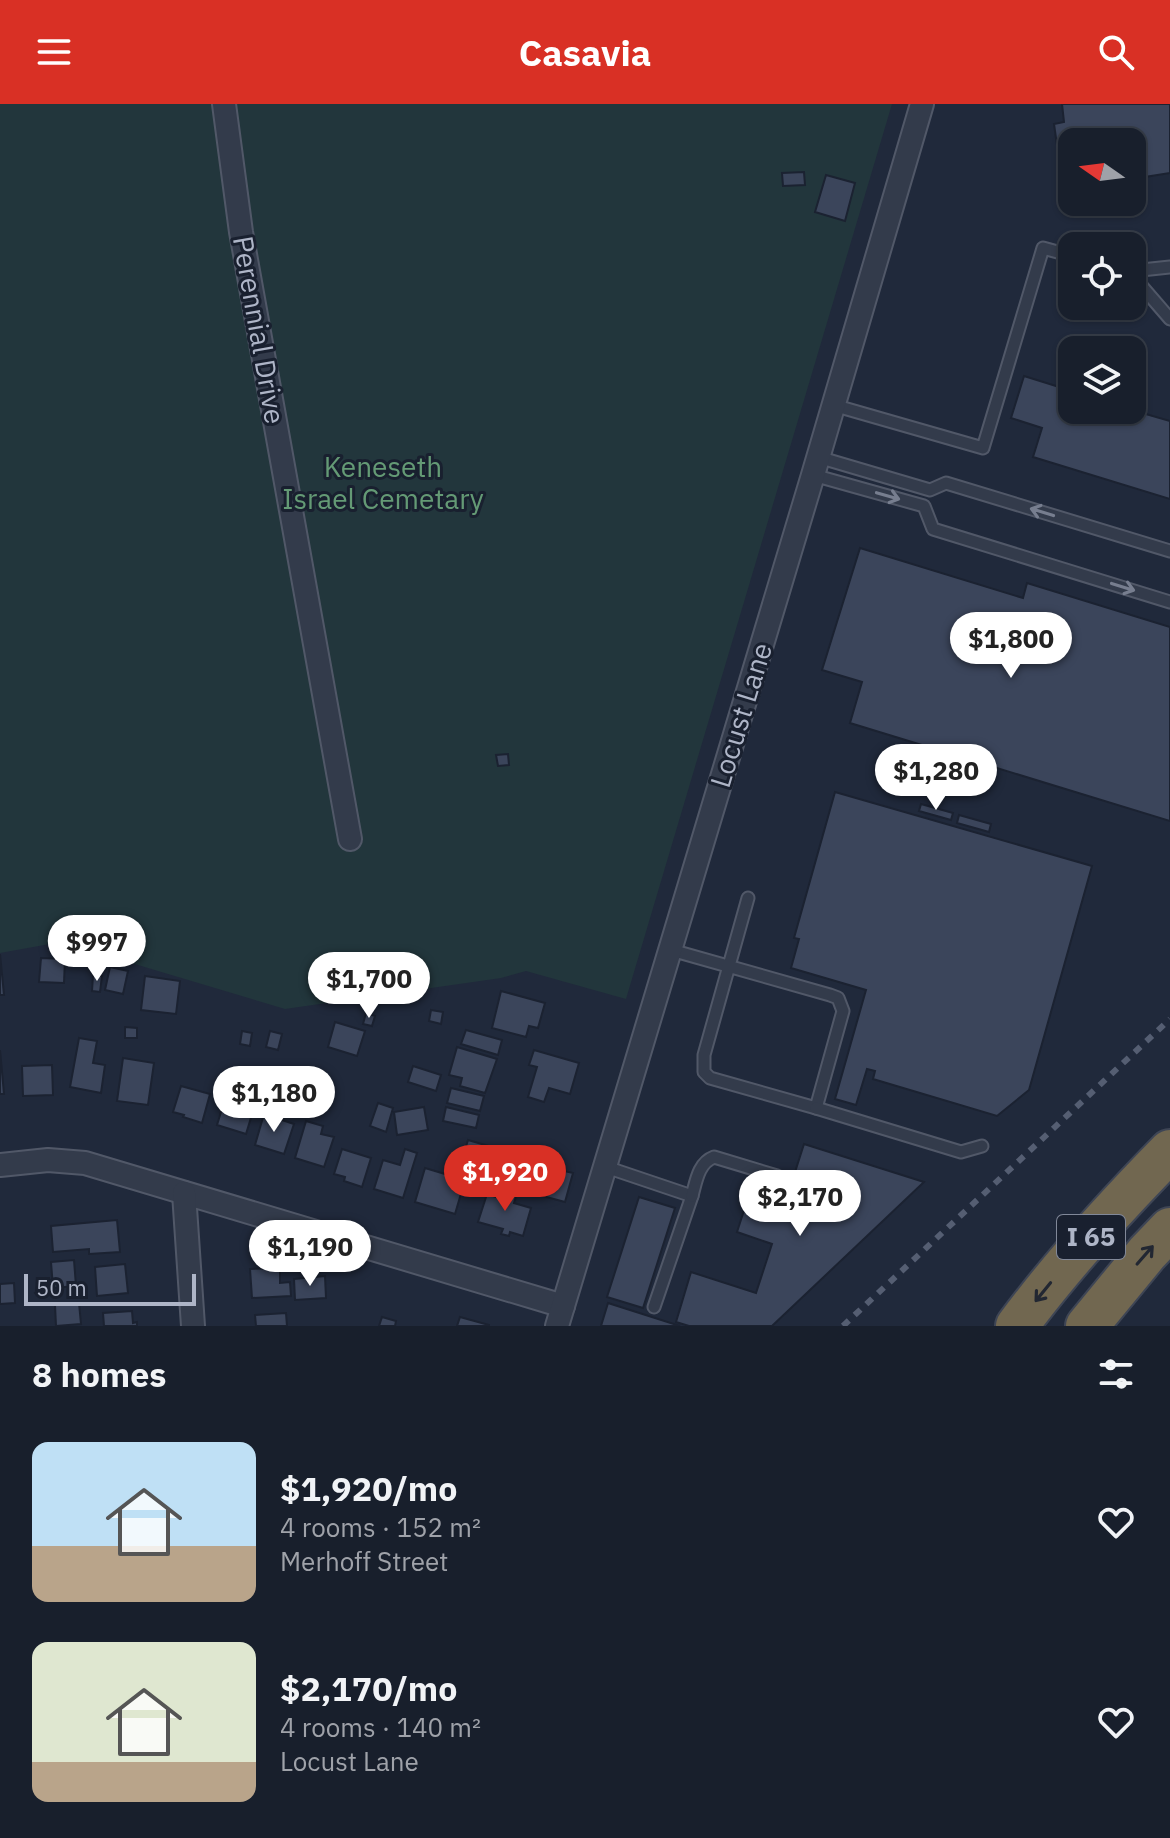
<!DOCTYPE html>
<meta charset="utf-8">
<style>
body{margin:0;font-family:"IBM Plex Sans",sans-serif;background:#252c38;color:#f1f3f6;height:100vh;display:flex;flex-direction:column;font-size:30px;white-space:nowrap}
*{box-sizing:border-box;margin:0}
p{font-size:26px;color:#9fa2a9}
.icon{flex:none;width:44px;height:44px;fill:none;stroke:currentColor;stroke-width:2;stroke-linecap:round;stroke-linejoin:round}
.map{position:relative;height:1222px;overflow:hidden}
.panel{display:flex;flex-direction:column;background:#181f2c;flex:1}
.panel>*{flex:none}
.needle{width:52px;rotate:284deg}
.tools{position:absolute;left:1058px;top:24px;display:grid;gap:16px}
.tools a{display:grid;place-items:center;width:88px;height:88px;border-radius:16px;background:#181f2c;box-shadow:0 2px 6px #0004,0 0 0 2px #363d48;font-size:40px}
.scale{position:absolute;left:24px;bottom:20px;width:172px;box-sizing:border-box;padding-left:8px;border:4px solid #aeb5c7;border-top:0;font-size:22px;line-height:28px;white-space:nowrap;color:#aeb5c7;-webkit-text-stroke:6px #19202f;paint-order:stroke}
.price{position:absolute;translate:-50% -68px;padding:0 18px;border-radius:28px;background:#fff;color:#222;font-size:26px;line-height:52px;filter:drop-shadow(0 2px 4px #0008)}
.price::after{content:'';position:absolute;left:50%;top:48px;width:24px;height:18px;margin-left:-12px;background:inherit;clip-path:polygon(0 0,100% 0,50% 100%)}
.price.current{background:#d93025;color:#fff}
ul{padding:0;list-style:none}
li{display:flex;align-items:center;gap:24px;height:200px;padding:0 32px}
li span{display:grid;place-items:center;flex:none;width:224px;height:160px;border-radius:16px;color:#555}
li>.icon{margin-inline-start:auto}
span .icon{width:96px;height:96px;fill:#fffc;stroke-width:1}
li b{font-size:34px}
h2{display:flex;justify-content:space-between;align-items:center;height:96px;padding:0 32px;font-size:34px}
header{display:flex;justify-content:space-between;align-items:center;height:104px;padding:0 32px;background:#d93025;color:#fff;font-size:36px;font-weight:700}
.map>svg:first-child{display:block}
.green{fill:#22363c}
.building{fill:#3b455b;stroke:#1b2231;stroke-width:2}
.lines{fill:none;stroke-linecap:round;stroke-linejoin:round}
.service-casing{stroke:#515868;stroke-width:15}
.minor-casing{stroke:#515868;stroke-width:26}
.motorway-casing{stroke:#3e4555;stroke-width:46}
.service{stroke:#333b4b;stroke-width:11}
.minor{stroke:#333b4b;stroke-width:22}
.motorway{stroke:#716750;stroke-width:42}
.rail{stroke:#555e72;stroke-width:6;stroke-dasharray:8 8;stroke-linecap:butt}
.oneway{stroke:#777e8f}
.oneway2{stroke:#222732}
.labels{text-anchor:middle;stroke-width:6;stroke-linejoin:round;paint-order:stroke}
.shield{fill:#19202f;stroke:#818899;stroke-width:2}
.shield-label{font-size:26px;font-weight:bold;fill:#aeb5c7}
.street-label{font-size:28px;fill:#aeb5c7;stroke:#19202f}
.park-label{font-size:28px;fill:#649a75;stroke:#19202f}
</style>
<header><svg class="icon" aria-label="menu" viewBox="0 0 24 24"><path d="M4 6h16M4 12h16M4 18h16"/></svg>Casavia<svg class="icon" aria-label="search" viewBox="0 0 24 24"><circle cx="10" cy="10" r="6"/><path d="M15 15l6 6"/></svg></header>
<div class="map">
<svg width="1170" height="1222" viewBox="0 0 1170 1222">
<rect width="100%" height="100%" fill="#20293b"/>
<polygon class="green" points="0,0 892,0 626,895 526,867 501,874 285,905 61,838 0,849"/>
<g class="building">
<polygon points="1062,0 1170,0 1170,69 1132,75 1132,38 1072,38 1072,83 1063,84 1054,20 1064,18"/>
<polygon points="804,68 805,81 783,82 782,69"/>
<polygon points="826,71 855,79 845,117 815,108"/>
<polygon points="1024,272 1072,287 1072,306 1132,306 1170,317 1170,395 1033,353 1042,324 1011,314"/>
<polygon points="860,444 1023,494 1027,479 1170,523 1170,717 850,619 862,578 822,566"/>
<polygon points="508,650 509,661 498,662 496,651"/>
<polygon points="835,688 1092,762 1029,986 997,1012 873,975 875,967 867,965 856,1001 835,995 866,886 791,864 799,835 794,834"/>
<polygon points="921,700 953,709 951,716 919,707"/>
<polygon points="959,711 991,720 989,728 957,719"/>
<polygon points="0,850 4,891 0,891"/>
<polygon points="41,854 65,855 64,879 39,878"/>
<polygon points="110,863 128,867 123,890 105,886"/>
<polygon points="93,871 102,872 100,888 92,887"/>
<polygon points="145,872 180,877 176,910 141,906"/>
<polygon points="501,887 545,899 538,924 529,922 526,933 492,924"/>
<polygon points="431,906 443,908 441,920 429,917"/>
<polygon points="366,909 375,912 372,922 363,920"/>
<polygon points="335,918 365,927 357,952 328,943"/>
<polygon points="125,923 137,924 137,934 125,934"/>
<polygon points="466,926 502,936 498,951 461,940"/>
<polygon points="242,927 252,929 250,942 240,940"/>
<polygon points="270,927 282,930 278,946 266,943"/>
<polygon points="79,934 97,937 93,959 105,961 101,989 70,983"/>
<polygon points="457,943 497,955 485,989 460,982 462,974 449,971"/>
<polygon points="0,946 4,990 0,990"/>
<polygon points="534,946 579,959 570,990 549,984 544,998 528,993 537,963 529,961"/>
<polygon points="123,954 154,959 148,1001 117,997"/>
<polygon points="52,961 53,991 23,992 22,962"/>
<polygon points="413,962 441,971 436,987 408,978"/>
<polygon points="298,967 313,972 306,993 291,989"/>
<polygon points="181,982 210,990 202,1019 183,1013 184,1011 173,1008"/>
<polygon points="229,982 258,991 246,1030 217,1021"/>
<polygon points="451,984 484,992 480,1007 447,999"/>
<polygon points="378,999 393,1004 386,1028 370,1022"/>
<polygon points="424,1003 428,1026 397,1031 394,1008"/>
<polygon points="446,1003 479,1011 476,1024 443,1017"/>
<polygon points="264,1010 294,1020 284,1050 255,1041"/>
<polygon points="306,1017 323,1022 321,1030 334,1033 324,1063 295,1054"/>
<polygon points="468,1036 492,1043 485,1066 461,1059"/>
<polygon points="804,1040 924,1078 772,1222 689,1222 676,1218 691,1168 756,1189 772,1140 737,1128 749,1091 773,1099 777,1087 788,1090"/>
<polygon points="342,1045 371,1054 362,1083 344,1077 345,1073 334,1070"/>
<polygon points="405,1045 417,1049 403,1094 374,1085 383,1056 400,1061"/>
<polygon points="496,1045 507,1048 503,1061 492,1058"/>
<polygon points="531,1059 573,1069 565,1098 524,1087"/>
<polygon points="425,1064 465,1076 455,1110 415,1098"/>
<polygon points="506,1082 518,1086 514,1099 531,1104 523,1132 510,1128 509,1132 501,1130 503,1125 478,1118 487,1090 502,1095"/>
<polygon points="639,1093 675,1104 643,1204 607,1193"/>
<polygon points="117,1116 120,1148 89,1150 89,1145 53,1148 51,1122"/>
<polygon points="74,1156 76,1182 53,1184 51,1158"/>
<polygon points="125,1160 128,1189 97,1192 95,1163"/>
<polygon points="280,1164 280,1179 290,1178 291,1192 252,1194 250,1165"/>
<polygon points="325,1172 326,1194 295,1196 294,1175"/>
<polygon points="14,1179 15,1199 0,1200 0,1180"/>
<polygon points="79,1199 81,1220 56,1222 55,1201"/>
<polygon points="608,1199 680,1222 601,1222"/>
<polygon points="132,1207 133,1219 137,1218 137,1222 104,1222 103,1209"/>
<polygon points="286,1209 287,1222 256,1222 255,1211"/>
<polygon points="382,1213 396,1217 395,1222 379,1222"/>
<polygon points="460,1213 489,1221 489,1222 457,1222"/>
</g>
<g class="lines">
<defs>
<g id="service">
<polyline points="1132,167 1170,163"/>
<polyline points="1132,171 1170,215"/>
<polyline points="833,301 983,344 1043,144 1072,152"/>
<polyline points="818,353 930,386 946,379 1170,447"/>
<polyline points="813,371 924,402 933,425 1170,498"/>
<polyline points="671,846 830,891 838,894 843,907 816,1004 710,974 704,968 704,951 748,794"/>
<polyline points="816,1004 961,1048 982,1042"/>
<polyline points="606,1063 692,1092 654,1203"/>
<path d="M692,1092C696,1078 698,1059 714,1053L777,1072"/>
</g>
<g id="minor">
<polyline points="224,0 241,128 350,735"/>
<polyline points="0,1061 48,1056 85,1059 563,1202"/>
<polyline points="184,1089 193,1222"/>
<polyline points="557,1222 813,371 922,0"/>
</g>
<g id="motorway">
<path d="M1017,1222C1063,1160 1116,1102 1170,1047"/>
<polyline points="1087,1222 1147,1149 1170,1125"/>
</g>
</defs>
<use href="#service" class="service-casing"/>
<use href="#minor" class="minor-casing"/>
<use href="#motorway" class="motorway-casing"/>
<use href="#service" class="service"/>
<use href="#minor" class="minor"/>
<use href="#motorway" class="motorway"/>
<polyline class="rail" points="843,1222 1170,915"/>
</g>
<defs><path id="oneway-shaft" d="M-6 0H5M1.5-3L5.5 0L1.5 3" fill="none" stroke-width="1.6" stroke-linecap="round" stroke-linejoin="round" transform="scale(2)"/></defs>
<g class="oneway">
<use href="#oneway-shaft" transform="translate(888 392) rotate(16)"/>
<use href="#oneway-shaft" transform="translate(1042 408) rotate(-163)"/>
<use href="#oneway-shaft" transform="translate(1123 483) rotate(17)"/>
</g>
<g class="oneway2">
<use href="#oneway-shaft" transform="translate(1145 1151) rotate(-49)"/>
<use href="#oneway-shaft" transform="translate(1043 1188) rotate(129)"/>
</g>
<g class="labels">
<rect class="shield" x="1057" y="1111" width="68" height="44" rx="6"/>
<g class="shield-label">
<text x="1091" y="1142">I 65</text>
</g>
<g class="street-label">
<text transform="translate(259 226) rotate(80)" y="10">Perennial Drive</text>
<text transform="translate(741 611) rotate(-73)" y="10">Locust Lane</text>
</g>
<g class="park-label">
<text x="383" y="373">Keneseth<tspan x="383" dy="32">Israel Cemetary</tspan></text>
</g>
</g>
</svg>
<div class="tools">
<a><svg class="needle" viewBox="-14 -14 28 28"><path d="M0-13l5 13h-10z" fill="#e53935"/><path d="M0 13l5-13h-10z" fill="#9fa2a9"/></svg></a>
<a><svg class="icon" aria-label="locate" viewBox="0 0 24 24"><circle cx="12" cy="12" r="6"/><path d="M12 2v4M12 18v4M2 12h4M18 12h4"/></svg></a>
<a><svg class="icon" aria-label="layers" viewBox="0 0 24 24"><path d="M12 4l9 5-9 5-9-5zM3 14l9 5 9-5"/></svg></a>
</div>
<div class="scale">50 m</div>
<b class="price" style="left:1011px;top:576px">$1,800</b>
<b class="price" style="left:936px;top:708px">$1,280</b>
<b class="price" style="left:97px;top:879px">$997</b>
<b class="price" style="left:369px;top:916px">$1,700</b>
<b class="price" style="left:274px;top:1030px">$1,180</b>
<b class="price current" style="left:505px;top:1109px">$1,920</b>
<b class="price" style="left:800px;top:1134px">$2,170</b>
<b class="price" style="left:310px;top:1184px">$1,190</b>
</div>
<section class="panel">
<h2>8 homes<svg class="icon" aria-label="filters" viewBox="0 0 24 24"><path d="M4 7h16M4 17h16"/><circle cx="9" cy="7" r="2"/><circle cx="15" cy="17" r="2"/></svg></h2>
<ul>
<li><span style="background:linear-gradient(#bfe0f5 65%,#b9a48a 0)"><svg class="icon" aria-label="home" viewBox="0 0 24 24"><path d="M3 11l9-7 9 7M6 9v11h12V9"/></svg></span><div><b>$1,920/mo</b><p>4 rooms · 152 m²</p><p>Merhoff Street</p></div><svg class="icon" aria-label="heart" viewBox="0 0 24 24"><path d="M12 20l-8-8c-3-5 5-10 8-4 3-6 11-1 8 4z"/></svg></li>
<li><span style="background:linear-gradient(#dfe7d0 75%,#b9a48a 0)"><svg class="icon" aria-label="home" viewBox="0 0 24 24"><path d="M3 11l9-7 9 7M6 9v11h12V9"/></svg></span><div><b>$2,170/mo</b><p>4 rooms · 140 m²</p><p>Locust Lane</p></div><svg class="icon" aria-label="heart" viewBox="0 0 24 24"><path d="M12 20l-8-8c-3-5 5-10 8-4 3-6 11-1 8 4z"/></svg></li>
</ul>
</section>
